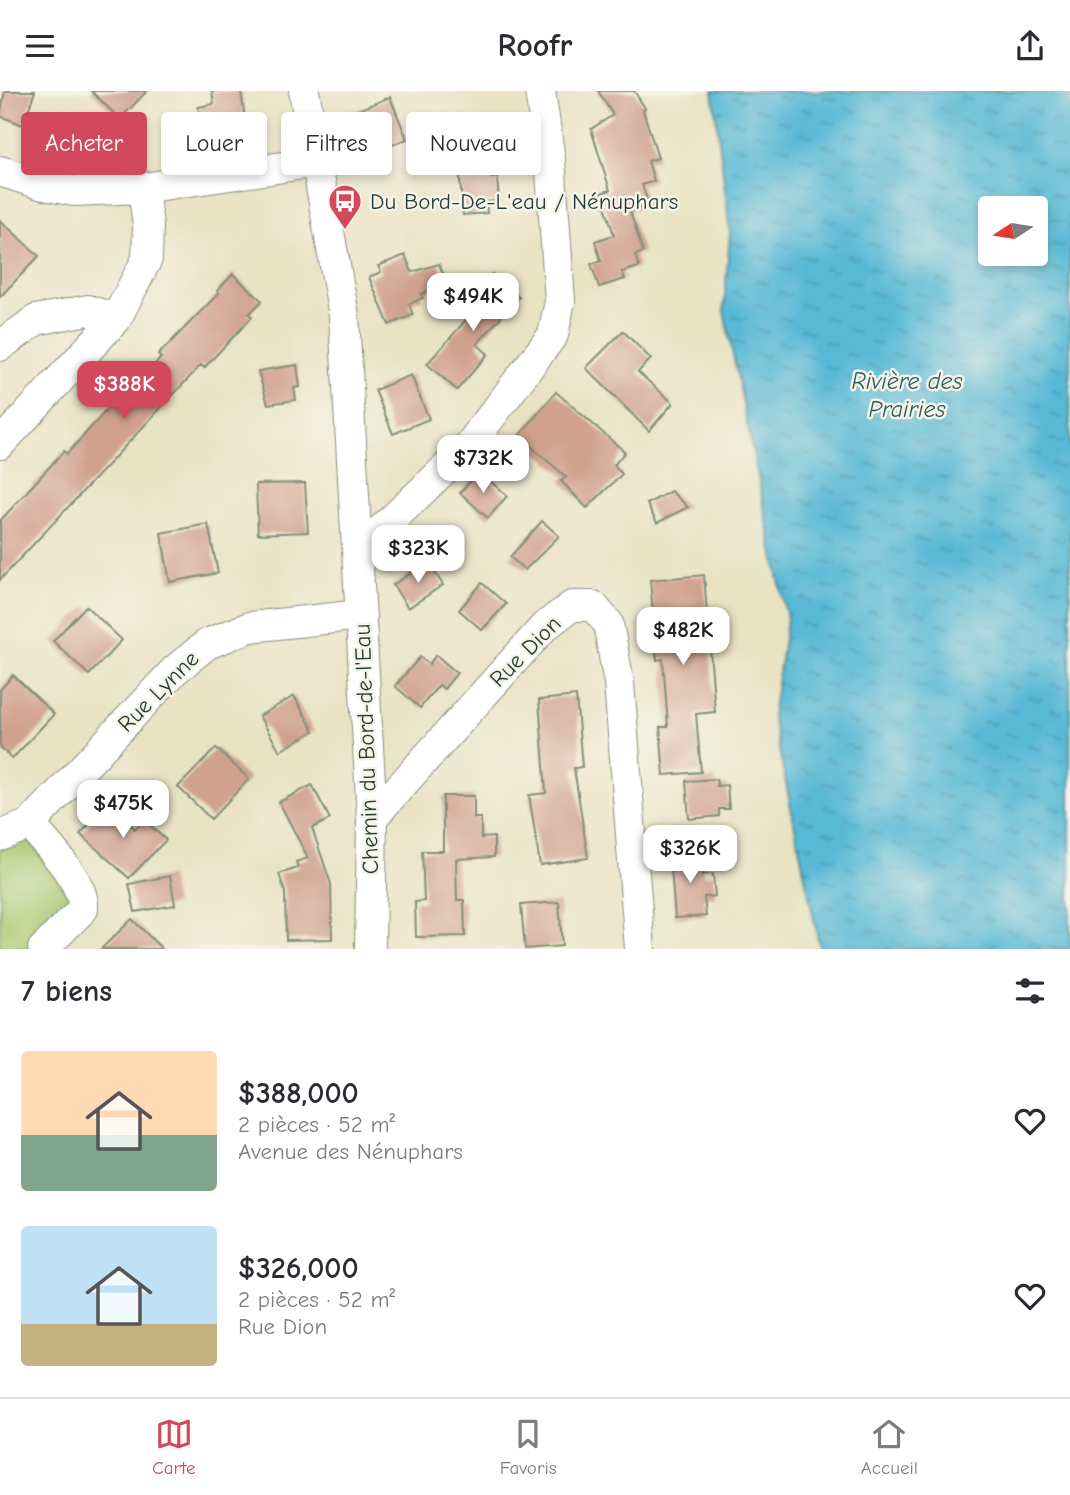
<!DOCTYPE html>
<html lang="fr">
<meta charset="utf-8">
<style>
body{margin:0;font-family:"Comic Neue",sans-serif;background:#f2f2f3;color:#2b2b33;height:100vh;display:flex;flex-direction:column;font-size:26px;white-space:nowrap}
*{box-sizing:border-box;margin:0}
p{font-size:23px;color:#7c7c81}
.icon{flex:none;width:38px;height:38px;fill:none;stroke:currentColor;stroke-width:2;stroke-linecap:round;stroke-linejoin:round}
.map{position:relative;height:858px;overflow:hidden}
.side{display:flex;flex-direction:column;background:#fff;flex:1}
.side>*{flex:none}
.guide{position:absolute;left:21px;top:21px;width:700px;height:63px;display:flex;gap:14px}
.needle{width:46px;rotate:258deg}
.tools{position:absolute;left:978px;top:105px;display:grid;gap:14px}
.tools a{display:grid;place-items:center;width:70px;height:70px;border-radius:7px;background:#fff;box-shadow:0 4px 10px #0003;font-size:35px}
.price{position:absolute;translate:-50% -60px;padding:0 16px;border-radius:14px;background:#fff;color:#222;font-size:23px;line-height:46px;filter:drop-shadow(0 2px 4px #0008)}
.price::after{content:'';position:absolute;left:50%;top:42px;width:21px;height:16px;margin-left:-10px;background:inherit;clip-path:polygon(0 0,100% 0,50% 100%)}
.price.selected{background:#d1495b;color:#fff}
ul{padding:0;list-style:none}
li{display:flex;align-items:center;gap:21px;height:175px;padding:0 21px}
li span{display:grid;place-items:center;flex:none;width:196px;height:140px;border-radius:7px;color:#555}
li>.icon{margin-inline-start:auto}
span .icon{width:84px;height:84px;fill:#fffc;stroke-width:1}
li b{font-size:30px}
h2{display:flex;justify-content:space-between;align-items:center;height:84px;padding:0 21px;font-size:30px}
.chip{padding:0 24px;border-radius:7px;background:#fff;box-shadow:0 4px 10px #0003;font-size:24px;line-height:63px}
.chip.selected{background:#d1495b;color:#fff}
header{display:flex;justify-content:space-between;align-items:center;height:91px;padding:0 21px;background:#fff;font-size:32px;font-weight:600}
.tabs{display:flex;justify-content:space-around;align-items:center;height:98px;border-top:2px solid #e1e1e2;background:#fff;font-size:19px;color:#7c7c81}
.tabs a{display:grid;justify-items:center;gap:4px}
.tabs .selected{color:#d1495b}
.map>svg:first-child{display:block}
.green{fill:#a8c971;stroke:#648352;stroke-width:2}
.water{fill:url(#water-ripples);stroke:#3c7b85;stroke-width:2;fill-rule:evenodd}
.building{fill:#d0a18d}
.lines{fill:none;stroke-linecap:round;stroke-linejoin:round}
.minor-casing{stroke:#84907c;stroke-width:32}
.minor{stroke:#fff;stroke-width:30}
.labels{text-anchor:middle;stroke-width:5;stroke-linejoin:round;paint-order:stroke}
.poi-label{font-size:23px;fill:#1f3d34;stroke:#f7f3e8;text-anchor:start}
.street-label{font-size:23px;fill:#1f3d34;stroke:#f7f3e8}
.water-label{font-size:24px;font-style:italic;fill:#2d5c5c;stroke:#f7f3e8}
</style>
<header><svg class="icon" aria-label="menu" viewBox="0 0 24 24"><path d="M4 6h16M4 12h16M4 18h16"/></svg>Roofr<svg class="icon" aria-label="share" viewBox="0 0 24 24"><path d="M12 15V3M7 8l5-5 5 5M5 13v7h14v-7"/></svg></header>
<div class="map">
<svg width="1070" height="858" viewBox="0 0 1070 858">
<defs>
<pattern id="water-ripples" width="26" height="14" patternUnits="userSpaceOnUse" patternTransform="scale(1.75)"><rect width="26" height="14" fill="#58b9d6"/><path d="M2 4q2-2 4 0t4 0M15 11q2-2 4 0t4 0" fill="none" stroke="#4898ae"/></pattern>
</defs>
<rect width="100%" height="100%" fill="#f7f3e8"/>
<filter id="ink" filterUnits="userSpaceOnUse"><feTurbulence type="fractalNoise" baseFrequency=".0143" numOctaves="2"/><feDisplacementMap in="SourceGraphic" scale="14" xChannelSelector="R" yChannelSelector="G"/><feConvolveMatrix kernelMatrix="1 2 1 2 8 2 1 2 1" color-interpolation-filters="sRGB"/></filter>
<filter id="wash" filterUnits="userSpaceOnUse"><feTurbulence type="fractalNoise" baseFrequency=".00686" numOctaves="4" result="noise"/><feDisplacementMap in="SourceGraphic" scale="28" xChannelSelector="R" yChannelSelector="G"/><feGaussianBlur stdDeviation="1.57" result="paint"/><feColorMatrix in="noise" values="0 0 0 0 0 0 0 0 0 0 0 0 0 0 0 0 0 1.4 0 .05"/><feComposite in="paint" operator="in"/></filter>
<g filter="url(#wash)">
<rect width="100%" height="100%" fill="#e9e3c3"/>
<polygon class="green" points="27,746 71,809 30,858 0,858 0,757"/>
<path class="water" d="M713,0H1070V858H820L772,625L787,528L724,220L730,140ZM990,117H1036V163H990Z"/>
<g id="blocks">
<g class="building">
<polygon points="5,0 35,0 23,34 0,25"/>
<polygon points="91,0 147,0 120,28"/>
<polygon points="212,0 241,0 246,34 203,41 198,16 214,13"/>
<polygon points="598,0 634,0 645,17 643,19 658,67 648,70 654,90 642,94 649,114 630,120 643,161 635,164 639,176 622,181 625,188 599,196 591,173 601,170 595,150 614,144 601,102 610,99 591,38 613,24"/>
<polygon points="390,6 407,48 361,67 343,25"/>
<polygon points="489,51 492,87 497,86 499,110 486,111 487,122 463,124 457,54"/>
<polygon points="0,129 39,165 0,206"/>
<polygon points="405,164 412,181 439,173 447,192 421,203 423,207 409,213 413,224 389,234 369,186 381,181 378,175"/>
<polygon points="233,183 262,210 249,223 252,226 204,277 201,274 0,489 0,430 64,360 67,363 121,303 124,306 161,267 158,264 219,202 217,200"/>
<polygon points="492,183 519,206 477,253 488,263 457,299 427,273 473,221 465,214"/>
<polygon points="623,240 651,268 638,281 673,312 649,340 586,277"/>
<polygon points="297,274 300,296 294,297 296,309 268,313 258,280"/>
<polygon points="411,284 429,328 393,343 375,299"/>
<polygon points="556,301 625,361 614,374 622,383 587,417 561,390 566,386 519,345"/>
<polygon points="479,380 507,405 488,427 460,402"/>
<polygon points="305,392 308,441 258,443 256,393"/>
<polygon points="671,400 688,416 657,432 647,413"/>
<polygon points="542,430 559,445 525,479 510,466"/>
<polygon points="208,433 218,482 170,491 161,442"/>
<polygon points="441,447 454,469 438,478 425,456"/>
<polygon points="428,471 443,494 408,517 393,494"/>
<polygon points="704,484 715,621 696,623 701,681 664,684 660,636 668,636 663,568 657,569 650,489"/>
<polygon points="482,492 506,513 482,539 459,519"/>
<polygon points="86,515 122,549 89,584 53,550"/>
<polygon points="436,564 457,582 444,598 439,594 420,617 395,595 420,566 429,573"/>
<polygon points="13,584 54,623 12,668 0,656 0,599"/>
<polygon points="294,605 314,640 280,660 259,625"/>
<polygon points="576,605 582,676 574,677 588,767 540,774 529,704 546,702 539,609"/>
<polygon points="216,657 249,688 211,728 178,696"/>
<polygon points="716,688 717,695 727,694 729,718 719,718 719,725 689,728 686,690"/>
<polygon points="312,694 330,728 312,737 331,793 332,848 286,849 285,801 279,783 298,777 296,771 308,767 279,711"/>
<polygon points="443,705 474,705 474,727 481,727 481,747 494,746 494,766 456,768 457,809 464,809 465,845 416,846 415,811 424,810 422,760 443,760"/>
<polygon points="109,713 135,738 144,729 166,749 129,787 80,743"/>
<polygon points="701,762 703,784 713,783 715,805 704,806 706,825 675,827 670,764"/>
<polygon points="170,785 175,814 135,821 129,793"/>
<polygon points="559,811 562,855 525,858 521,814"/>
<polygon points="132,828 162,858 101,858"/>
</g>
</g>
</g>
<g filter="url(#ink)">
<use href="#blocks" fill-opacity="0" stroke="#84907c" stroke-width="2"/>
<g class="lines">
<defs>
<g id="minor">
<polyline points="304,0 344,225 372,727 370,858"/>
<polyline points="0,80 40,93 74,100 143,97 316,71"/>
<polyline points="0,255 36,229 88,219 116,228"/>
<polyline points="0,353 116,228 147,168 148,135 143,97"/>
<polyline points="359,460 468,356 553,244 560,210 550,68 540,0"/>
<polyline points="372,727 545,535 572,515 593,515 608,532 619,592 640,858"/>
<path d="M30,733C46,753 86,792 83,818L43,858"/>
<polyline points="0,745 30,733 175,579 207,553 250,536 361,524"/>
</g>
</defs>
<use href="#minor" class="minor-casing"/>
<use href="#minor" class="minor"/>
</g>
</g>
<defs>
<symbol id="bus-pin" viewBox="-11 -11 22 30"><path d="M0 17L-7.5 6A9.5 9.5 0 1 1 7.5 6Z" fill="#d1495b" stroke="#f7f3e8"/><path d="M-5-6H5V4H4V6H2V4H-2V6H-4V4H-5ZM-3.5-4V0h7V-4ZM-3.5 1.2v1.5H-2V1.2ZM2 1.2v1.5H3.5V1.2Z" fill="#fff"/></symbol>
</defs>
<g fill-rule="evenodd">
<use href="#bus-pin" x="326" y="91" width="38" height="52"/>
</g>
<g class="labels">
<g class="poi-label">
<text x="370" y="118">Du Bord-De-L'eau / Nénuphars</text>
</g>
<g class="street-label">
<text transform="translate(525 560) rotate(-45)" y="8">Rue Dion</text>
<text transform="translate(158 600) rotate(-45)" y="8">Rue Lynne</text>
<text transform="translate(366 658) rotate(-92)" y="8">Chemin du Bord-de-l'Eau</text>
</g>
<g class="water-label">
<text x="907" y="298">Rivière des<tspan x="907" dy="28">Prairies</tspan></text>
</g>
</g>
</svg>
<div class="tools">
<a><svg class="needle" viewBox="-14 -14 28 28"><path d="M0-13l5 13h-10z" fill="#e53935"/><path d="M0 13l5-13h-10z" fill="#7c7c81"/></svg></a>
</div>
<b class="price" style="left:473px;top:242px">$494K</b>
<b class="price selected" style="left:124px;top:330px">$388K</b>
<b class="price" style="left:483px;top:404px">$732K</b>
<b class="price" style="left:418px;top:494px">$323K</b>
<b class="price" style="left:683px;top:576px">$482K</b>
<b class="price" style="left:123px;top:749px">$475K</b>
<b class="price" style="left:690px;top:794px">$326K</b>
<div class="guide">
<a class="chip selected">Acheter</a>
<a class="chip">Louer</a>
<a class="chip">Filtres</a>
<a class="chip">Nouveau</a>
</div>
</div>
<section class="side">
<h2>7 biens<svg class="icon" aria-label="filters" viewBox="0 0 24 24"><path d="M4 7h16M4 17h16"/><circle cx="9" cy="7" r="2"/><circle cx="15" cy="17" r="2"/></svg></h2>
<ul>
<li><span style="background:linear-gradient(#ffd9b3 60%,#7fa58c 0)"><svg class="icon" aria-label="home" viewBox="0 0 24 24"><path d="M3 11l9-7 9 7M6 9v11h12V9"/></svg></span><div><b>$388,000</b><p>2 pièces · 52 m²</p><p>Avenue des Nénuphars</p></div><svg class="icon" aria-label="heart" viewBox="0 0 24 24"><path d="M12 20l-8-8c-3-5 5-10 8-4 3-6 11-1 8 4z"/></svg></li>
<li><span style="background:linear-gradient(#bfe0f5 70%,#c2b280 0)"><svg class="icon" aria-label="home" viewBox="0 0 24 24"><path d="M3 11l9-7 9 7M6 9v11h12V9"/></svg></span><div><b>$326,000</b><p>2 pièces · 52 m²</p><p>Rue Dion</p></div><svg class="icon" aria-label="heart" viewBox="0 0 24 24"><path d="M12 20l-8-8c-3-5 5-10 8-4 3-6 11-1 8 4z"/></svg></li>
</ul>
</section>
<nav class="tabs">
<a class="selected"><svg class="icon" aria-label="map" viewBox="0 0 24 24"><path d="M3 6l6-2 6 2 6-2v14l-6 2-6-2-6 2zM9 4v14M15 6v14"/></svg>Carte</a>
<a><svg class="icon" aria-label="saved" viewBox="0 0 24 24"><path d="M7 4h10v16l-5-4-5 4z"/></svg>Favoris</a>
<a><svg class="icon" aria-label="home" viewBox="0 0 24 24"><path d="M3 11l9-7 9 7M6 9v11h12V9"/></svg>Accueil</a>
</nav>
